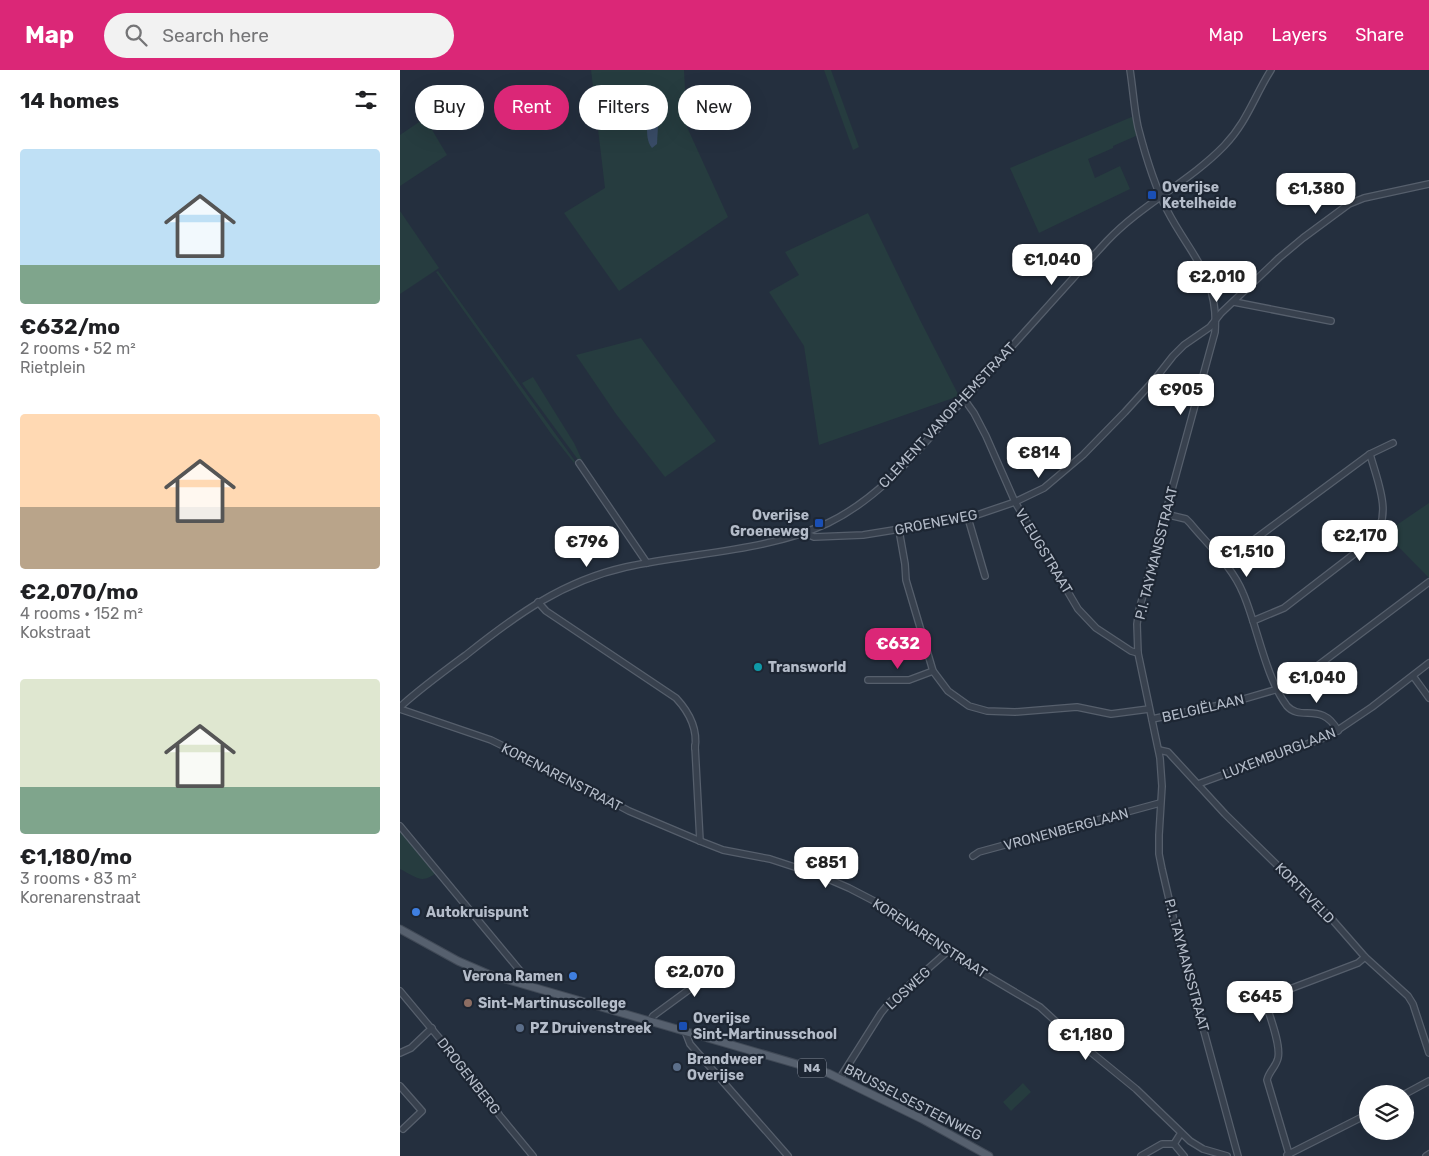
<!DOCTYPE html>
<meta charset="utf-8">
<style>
body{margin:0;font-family:Rubik,sans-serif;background:#f2f2f2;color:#202124;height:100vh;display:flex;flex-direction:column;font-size:19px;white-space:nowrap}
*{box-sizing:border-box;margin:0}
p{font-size:16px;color:#757577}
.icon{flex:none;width:28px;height:28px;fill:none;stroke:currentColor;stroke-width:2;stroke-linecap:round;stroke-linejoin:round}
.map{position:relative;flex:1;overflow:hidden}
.sheet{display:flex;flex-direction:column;background:#fff;width:400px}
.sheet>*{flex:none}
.guide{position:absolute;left:15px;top:15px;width:475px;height:45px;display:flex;gap:10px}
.fabs{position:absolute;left:959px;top:1015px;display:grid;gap:10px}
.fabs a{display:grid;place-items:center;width:55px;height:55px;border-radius:50%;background:#fff;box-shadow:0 5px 20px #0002;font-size:25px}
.price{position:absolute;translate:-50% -42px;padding:0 11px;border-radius:10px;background:#fff;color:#222;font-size:16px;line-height:32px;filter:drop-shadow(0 1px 2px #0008)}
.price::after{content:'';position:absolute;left:50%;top:30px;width:15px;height:11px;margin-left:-8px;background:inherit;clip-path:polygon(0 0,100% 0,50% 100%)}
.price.current{background:#db2777;color:#fff}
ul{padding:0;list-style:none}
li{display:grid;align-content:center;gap:10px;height:265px;padding:0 20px}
li span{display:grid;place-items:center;height:155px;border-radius:5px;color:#555}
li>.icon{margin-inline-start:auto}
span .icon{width:90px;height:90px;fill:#fffc;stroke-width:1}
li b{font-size:21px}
h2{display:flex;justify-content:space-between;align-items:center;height:60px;padding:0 20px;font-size:21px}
.tag{padding:0 18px;border-radius:22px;background:#fff;box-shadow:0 5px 20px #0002;font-size:18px;line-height:45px}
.tag.current{background:#db2777;color:#fff}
header{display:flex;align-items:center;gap:30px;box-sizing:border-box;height:70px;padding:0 25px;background:#db2777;color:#fff}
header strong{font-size:24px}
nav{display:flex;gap:28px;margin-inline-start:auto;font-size:18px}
.search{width:350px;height:45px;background:#f2f2f2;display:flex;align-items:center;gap:12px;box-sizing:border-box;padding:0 18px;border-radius:28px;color:#757577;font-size:19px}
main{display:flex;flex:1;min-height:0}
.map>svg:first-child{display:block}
.green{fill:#263c3f}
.water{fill:#394c67}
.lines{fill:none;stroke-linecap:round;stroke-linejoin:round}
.minor-casing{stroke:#565f6c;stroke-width:8}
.major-casing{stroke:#414a57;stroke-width:9}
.minor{stroke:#38414e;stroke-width:5.5}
.major{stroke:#56606e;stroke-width:7}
.transit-dot{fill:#1a4fb4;stroke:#1d2633;stroke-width:2}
.culture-dot{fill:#0f9aa8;stroke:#1d2633;stroke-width:2}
.shop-dot{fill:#3f7fe0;stroke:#1d2633;stroke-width:2}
.education-dot{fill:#8d6e63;stroke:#1d2633;stroke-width:2}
.service-dot{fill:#5c6f8a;stroke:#1d2633;stroke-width:2}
.labels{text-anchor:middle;stroke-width:4.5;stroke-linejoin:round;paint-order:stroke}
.shield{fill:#1d2633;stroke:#878f9c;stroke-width:1}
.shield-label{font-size:12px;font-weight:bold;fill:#b4bcc9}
.poi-label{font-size:14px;font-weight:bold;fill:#b4bcc9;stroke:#1d2633;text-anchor:start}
.street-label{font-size:14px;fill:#b4bcc9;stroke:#1d2633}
</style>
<header>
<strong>Map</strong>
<div class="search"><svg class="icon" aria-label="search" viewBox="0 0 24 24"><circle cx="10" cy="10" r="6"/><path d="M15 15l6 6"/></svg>Search here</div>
<nav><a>Map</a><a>Layers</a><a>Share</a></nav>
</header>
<main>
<section class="sheet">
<h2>14 homes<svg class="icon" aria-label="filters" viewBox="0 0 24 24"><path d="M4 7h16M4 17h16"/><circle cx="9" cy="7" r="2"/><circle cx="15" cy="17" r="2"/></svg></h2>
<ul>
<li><span style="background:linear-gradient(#bfe0f5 75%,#7fa58c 0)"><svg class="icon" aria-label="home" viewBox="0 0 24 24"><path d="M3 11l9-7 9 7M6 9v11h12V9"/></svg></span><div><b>€632/mo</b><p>2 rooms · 52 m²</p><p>Rietplein</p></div></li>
<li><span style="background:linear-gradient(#ffd9b3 60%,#b9a48a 0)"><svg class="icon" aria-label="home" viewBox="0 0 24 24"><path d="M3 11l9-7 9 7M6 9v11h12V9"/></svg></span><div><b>€2,070/mo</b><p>4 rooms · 152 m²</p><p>Kokstraat</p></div></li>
<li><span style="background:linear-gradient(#dfe7d0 70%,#7fa58c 0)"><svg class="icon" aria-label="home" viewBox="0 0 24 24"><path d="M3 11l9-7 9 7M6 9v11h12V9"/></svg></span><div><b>€1,180/mo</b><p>3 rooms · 83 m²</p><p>Korenarenstraat</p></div></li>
</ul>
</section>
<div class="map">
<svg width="1029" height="1086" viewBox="0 0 1029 1086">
<rect width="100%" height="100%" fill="#242f3e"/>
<g class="green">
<polygon points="191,0 284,0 287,57 328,147 219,221 164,143 205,118"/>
<polygon points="424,0 431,0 459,77 453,80"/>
<polygon points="734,46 738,65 713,76 713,78 688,89 695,108 720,96 730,119 639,163 610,98"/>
<polygon points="25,48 47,85 0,116 0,65"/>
<polygon points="0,141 39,198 0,224"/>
<polygon points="468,143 520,250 559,326 419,375 404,276 369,222 399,205 385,182"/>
<polygon points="38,201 175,391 174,393 152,365 36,202"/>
<polygon points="241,268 316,371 265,407 216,344 176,285"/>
<polygon points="133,307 174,373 182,390 179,391 122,313"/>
<polygon points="1029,433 1029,508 985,463"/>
<path d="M0,758L37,802C22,815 16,807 0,799Z"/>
<polygon points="623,1013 631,1022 611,1041 603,1032"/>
</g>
<path class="water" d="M252,54L258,56L257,74L252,78C247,72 247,64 247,56Z"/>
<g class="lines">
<defs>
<g id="minor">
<path d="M730,0C733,19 734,38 738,57C745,84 754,115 767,140C790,185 819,206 815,262L739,540L737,554L738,583L760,688L762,716L759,765V784L762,799L775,855L838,1086"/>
<polyline points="834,232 931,251"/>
<polyline points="564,329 574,343 586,366 615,432 678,539 696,558 731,581 738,583"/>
<polyline points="179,393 247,493"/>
<path d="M765,444L786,449L790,453C808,475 832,496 843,523C857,555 866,609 887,636C901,652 922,631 938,661"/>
<polyline points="568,448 585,506"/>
<polyline points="499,460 505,494 506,510 533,601 548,621 569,636 587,641 615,642 677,637 711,644 749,639"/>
<polyline points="404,463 414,467 463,465 568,448 615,432 644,418 683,385 725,342 755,309 773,286 784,275 810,257 821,243 879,188 903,168 949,134 964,128 1029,114"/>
<polyline points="824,492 970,384 993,373"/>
<path d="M138,532L146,541L276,628C289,642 298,658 295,678"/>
<path d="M853,551L884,538L971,471C994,446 978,414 970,384"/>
<polyline points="1013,606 1029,628"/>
<polyline points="468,610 509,610 533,601"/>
<path d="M0,637C21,618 43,602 66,585C116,545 163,511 226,497C294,482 365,482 428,453C484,426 523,374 564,329C612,277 659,223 707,171C742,134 789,112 824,76C847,52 854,27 871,0"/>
<polyline points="0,639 91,670 158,703 229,741 300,771 323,780 370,789 419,805 449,818 499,844 547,882 640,937 676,970 736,1019 790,1071 803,1079 827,1086"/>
<polyline points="752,649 830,633 878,619 908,603 1029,512"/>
<polyline points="295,676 300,771"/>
<polyline points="759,680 768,682 825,744 930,847 965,887 1008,926 1013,934 1029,983"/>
<polyline points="798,714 929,666 972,637 1029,593"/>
<polyline points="0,756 126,908 126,915"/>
<polyline points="573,786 579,782 760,733"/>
<polyline points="0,921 81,1018 100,1046 133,1086"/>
<polyline points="250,951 253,946 313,902 323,893"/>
<polyline points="285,961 290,974 388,1086"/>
<polyline points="0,983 11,978 32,958"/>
<polyline points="440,1008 481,943 490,932 547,882"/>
<polyline points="0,1016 22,1041 3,1059"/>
<polyline points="1005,1024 1029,1011"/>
<polyline points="774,1074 784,1086"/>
<path d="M889,1084L867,1010C869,1001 876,997 878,988C881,975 870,947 866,934L874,925L958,893L965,887"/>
<polyline points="887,1085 968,1044"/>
<polyline points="741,1086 762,1074 774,1074 781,1063"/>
<polyline points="1026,1086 1029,1084"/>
</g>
<polyline id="major" points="0,859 58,891 88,904 428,1003 522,1049 589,1086"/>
</defs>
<use href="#minor" class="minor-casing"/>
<use href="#major" class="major-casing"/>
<use href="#minor" class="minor"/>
<use href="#major" class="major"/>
</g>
<g class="transit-dot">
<rect x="747" y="120" width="10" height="10" rx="2.5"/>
<rect x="414" y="448" width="10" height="10" rx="2.5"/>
<rect x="278" y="951" width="10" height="10" rx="2.5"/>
</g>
<circle class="culture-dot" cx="358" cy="597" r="5"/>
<g class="shop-dot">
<circle cx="16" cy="842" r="5"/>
<circle cx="173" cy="906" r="5"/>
</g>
<circle class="education-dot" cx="68" cy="933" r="5"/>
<g class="service-dot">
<circle cx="120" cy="958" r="5"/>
<circle cx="277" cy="997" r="5"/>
</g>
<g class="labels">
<rect class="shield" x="398" y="988.5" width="28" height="19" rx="4"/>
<g class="shield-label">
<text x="412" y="1002">N4</text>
</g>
<g class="poi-label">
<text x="762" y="122">Overijse<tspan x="762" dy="16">Ketelheide</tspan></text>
<text x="409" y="450" text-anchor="end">Overijse<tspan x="409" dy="16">Groeneweg</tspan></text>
<text x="368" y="602">Transworld</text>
<text x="26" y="847">Autokruispunt</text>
<text x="163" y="911" text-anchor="end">Verona Ramen</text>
<text x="78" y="938">Sint-Martinuscollege</text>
<text x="293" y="953">Overijse<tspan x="293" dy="16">Sint-Martinusschool</tspan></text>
<text x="130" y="963">PZ Druivenstreek</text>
<text x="287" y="994">Brandweer<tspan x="287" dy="16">Overijse</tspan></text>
</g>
<g class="street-label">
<text transform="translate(547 345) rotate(-47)" y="5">CLEMENT VANOPHEMSTRAAT</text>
<text transform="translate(536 452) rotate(-11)" y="5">GROENEWEG</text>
<text transform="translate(644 481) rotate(59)" y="5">VLEUGSTRAAT</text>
<text transform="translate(756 483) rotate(-76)" y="5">P.I. TAYMANSSTRAAT</text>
<text transform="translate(803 638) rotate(-13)" y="5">BELGIËLAAN</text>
<text transform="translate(879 683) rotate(-21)" y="5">LUXEMBURGLAAN</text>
<text transform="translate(162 707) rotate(27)" y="5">KORENARENSTRAAT</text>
<text transform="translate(666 759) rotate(-15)" y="5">VRONENBERGLAAN</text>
<text transform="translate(905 823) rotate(46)" y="5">KORTEVELD</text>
<text transform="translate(530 868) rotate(33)" y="5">KORENARENSTRAAT</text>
<text transform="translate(787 895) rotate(75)" y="5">P.I. TAYMANSSTRAAT</text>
<text transform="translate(508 918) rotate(-43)" y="5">LOSWEG</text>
<text transform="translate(69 1006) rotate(52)" y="5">DROGENBERG</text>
<text transform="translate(513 1032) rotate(27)" y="5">BRUSSELSESTEENWEG</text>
</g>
</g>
</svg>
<div class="fabs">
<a><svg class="icon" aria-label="layers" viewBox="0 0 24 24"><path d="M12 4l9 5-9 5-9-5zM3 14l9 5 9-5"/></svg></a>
</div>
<b class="price" style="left:916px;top:145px">€1,380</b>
<b class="price" style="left:652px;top:216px">€1,040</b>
<b class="price" style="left:817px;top:233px">€2,010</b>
<b class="price" style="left:781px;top:346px">€905</b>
<b class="price" style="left:639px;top:409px">€814</b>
<b class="price" style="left:960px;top:492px">€2,170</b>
<b class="price" style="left:187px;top:498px">€796</b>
<b class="price" style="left:847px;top:508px">€1,510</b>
<b class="price current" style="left:498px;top:600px">€632</b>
<b class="price" style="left:917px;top:634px">€1,040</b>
<b class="price" style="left:426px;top:819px">€851</b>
<b class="price" style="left:295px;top:928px">€2,070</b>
<b class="price" style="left:860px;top:953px">€645</b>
<b class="price" style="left:686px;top:991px">€1,180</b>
<div class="guide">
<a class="tag">Buy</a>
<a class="tag current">Rent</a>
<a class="tag">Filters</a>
<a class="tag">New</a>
</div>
</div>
</main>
